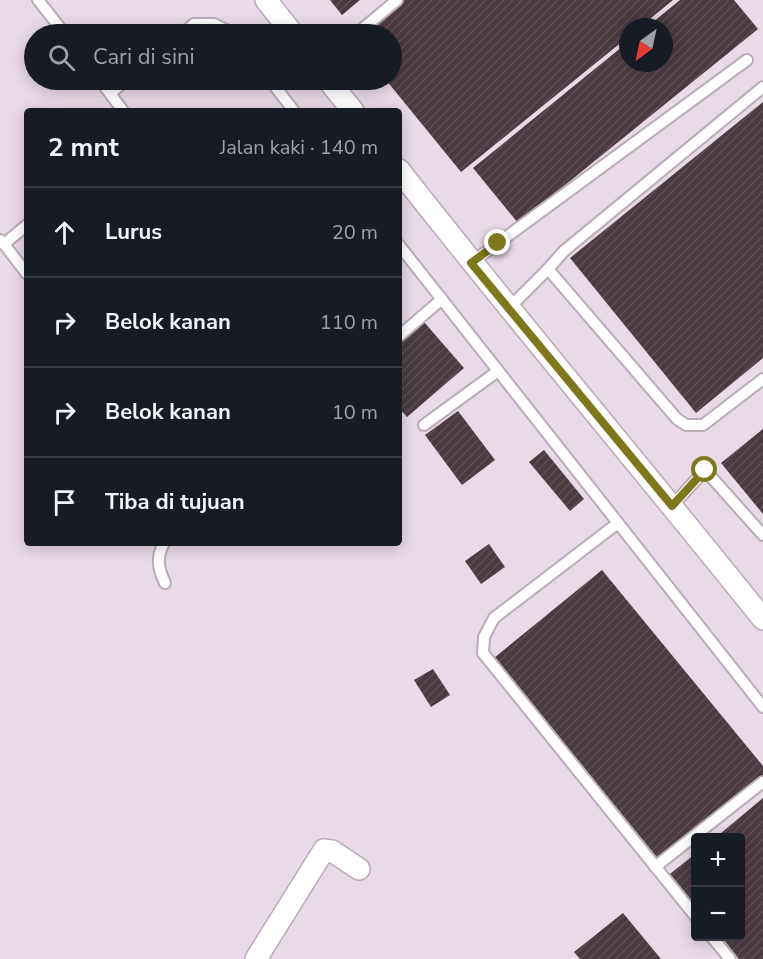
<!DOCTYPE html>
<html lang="id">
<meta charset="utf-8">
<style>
:root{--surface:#171b24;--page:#20242c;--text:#f1f3f6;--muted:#9ea1a6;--line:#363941}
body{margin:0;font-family:"Nunito Sans",sans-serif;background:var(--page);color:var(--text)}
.controls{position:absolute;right:18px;bottom:18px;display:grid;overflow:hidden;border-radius:6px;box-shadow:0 3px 15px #0003}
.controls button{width:54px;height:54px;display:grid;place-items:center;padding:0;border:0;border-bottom:2px solid var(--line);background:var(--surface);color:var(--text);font:30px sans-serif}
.compass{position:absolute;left:619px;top:18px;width:54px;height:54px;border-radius:50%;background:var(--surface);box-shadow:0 3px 15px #0003;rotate:213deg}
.stop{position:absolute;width:18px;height:18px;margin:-14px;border:4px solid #7e771c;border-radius:50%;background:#fff}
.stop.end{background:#7e771c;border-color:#fff;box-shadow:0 2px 6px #0008}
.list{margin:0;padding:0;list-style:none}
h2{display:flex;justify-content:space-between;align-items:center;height:78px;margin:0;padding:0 24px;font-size:26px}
h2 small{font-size:20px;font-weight:400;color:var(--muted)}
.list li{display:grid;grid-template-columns:39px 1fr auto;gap:18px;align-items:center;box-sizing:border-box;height:90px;padding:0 24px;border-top:2px solid var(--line)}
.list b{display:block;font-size:22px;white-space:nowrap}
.list em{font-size:20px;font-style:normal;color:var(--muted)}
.icon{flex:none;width:33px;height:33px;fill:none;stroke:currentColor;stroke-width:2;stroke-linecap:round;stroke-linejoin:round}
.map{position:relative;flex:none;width:763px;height:959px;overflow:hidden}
.search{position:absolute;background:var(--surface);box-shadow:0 3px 15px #0003;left:24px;top:24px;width:378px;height:66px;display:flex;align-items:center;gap:15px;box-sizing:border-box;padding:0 21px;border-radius:33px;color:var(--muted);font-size:22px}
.panel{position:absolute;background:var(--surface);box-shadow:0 3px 15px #0003;left:24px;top:108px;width:378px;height:438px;border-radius:6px}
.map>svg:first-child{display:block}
.building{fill:url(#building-hatch)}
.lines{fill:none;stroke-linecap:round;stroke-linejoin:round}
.service-casing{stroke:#baacb7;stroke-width:14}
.minor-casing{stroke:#baacb7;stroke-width:24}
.service{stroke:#fff;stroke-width:10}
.minor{stroke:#fff;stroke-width:21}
.route{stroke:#7e771c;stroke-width:8}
</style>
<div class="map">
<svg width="763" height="959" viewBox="0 0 763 959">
<defs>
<pattern id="building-hatch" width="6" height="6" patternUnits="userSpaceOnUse" patternTransform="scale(1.5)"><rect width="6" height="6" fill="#4a3b40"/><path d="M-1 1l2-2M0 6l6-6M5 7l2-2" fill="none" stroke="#5c4f53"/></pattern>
</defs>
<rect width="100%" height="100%" fill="#e8dae6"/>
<g class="building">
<path d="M330,0H360L342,15Z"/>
<path d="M400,0H673L640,27H628V37L461,172L386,80H392V34H357Z"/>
<path d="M680,0H734L758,29L518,223L473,168L628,42V63H664V27H647Z"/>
<path d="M763,102V358L696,413L570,258Z"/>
<path d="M424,322L464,368L407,417L399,408V344Z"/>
<path d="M458,411L495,460L462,485L425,435Z"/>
<path d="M763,429V514L721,463Z"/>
<path d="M544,450L584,499L570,511L529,462Z"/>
<path d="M489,544L505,567L481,584L465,561Z"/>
<path d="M602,570L763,766V778L660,861L494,658Z"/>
<path d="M433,669L450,695L431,707L414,680Z"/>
<path d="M763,798V959H739L721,936H740V838H715Z"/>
<path d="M696,853V906L670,874Z"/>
<path d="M623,913L661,959H580L574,952Z"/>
</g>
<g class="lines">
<defs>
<g id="service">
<path d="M38,0L65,34"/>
<path d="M361,30L397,0"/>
<path d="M182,34L194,24H214L234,34"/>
<path d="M100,80L123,111"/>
<path d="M270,80L294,111"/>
<path d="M110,93L127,80"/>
<path d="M0,240L4,244L27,225"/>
<path d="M4,244L27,274"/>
<path d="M399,245L763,707"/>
<path d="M471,263L747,60"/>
<path d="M548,269L564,251L763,87"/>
<path d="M510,307L548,269L677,419L686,425H703L763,379"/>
<path d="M399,336L442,299"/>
<path d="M424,425L498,371"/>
<path d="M672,506L705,470L763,535"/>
<path d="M618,523L494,618L484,637L483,653L696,917"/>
<path d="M164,543C156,557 158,569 165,583"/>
<path d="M655,867L763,782"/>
<path d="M711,936L730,959"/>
</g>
<g id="minor">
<path d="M266,0L293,34"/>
<path d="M328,80L353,111"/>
<path d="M399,170C518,322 643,469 763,619"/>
<path d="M256,959L324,850L332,851L359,869"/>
</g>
</defs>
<use href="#service" class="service-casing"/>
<use href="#minor" class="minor-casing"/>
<use href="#service" class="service"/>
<use href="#minor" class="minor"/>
</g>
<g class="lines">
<path class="route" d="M498,243L471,263L672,506L705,470"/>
</g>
</svg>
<div class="controls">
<button>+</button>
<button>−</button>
</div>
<svg class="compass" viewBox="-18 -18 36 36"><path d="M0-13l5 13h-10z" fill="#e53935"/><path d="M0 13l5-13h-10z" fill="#9ea1a6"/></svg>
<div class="stop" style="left:705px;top:470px"></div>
<div class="stop end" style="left:498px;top:243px"></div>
<div class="search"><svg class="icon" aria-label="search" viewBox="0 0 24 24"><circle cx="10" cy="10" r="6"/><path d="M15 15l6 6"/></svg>Cari di sini</div>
<section class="panel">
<h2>2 mnt<small>Jalan kaki · 140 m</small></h2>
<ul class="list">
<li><svg class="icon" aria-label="ahead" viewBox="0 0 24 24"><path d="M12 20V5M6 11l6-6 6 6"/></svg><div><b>Lurus</b></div><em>20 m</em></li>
<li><svg class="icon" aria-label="right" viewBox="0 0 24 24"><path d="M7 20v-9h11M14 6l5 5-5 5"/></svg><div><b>Belok kanan</b></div><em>110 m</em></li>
<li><svg class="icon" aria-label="right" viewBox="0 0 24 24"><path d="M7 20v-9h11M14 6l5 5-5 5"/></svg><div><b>Belok kanan</b></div><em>10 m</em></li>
<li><svg class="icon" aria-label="arrive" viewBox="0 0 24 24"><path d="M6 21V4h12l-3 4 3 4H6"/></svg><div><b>Tiba di tujuan</b></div></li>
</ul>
</section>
</div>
